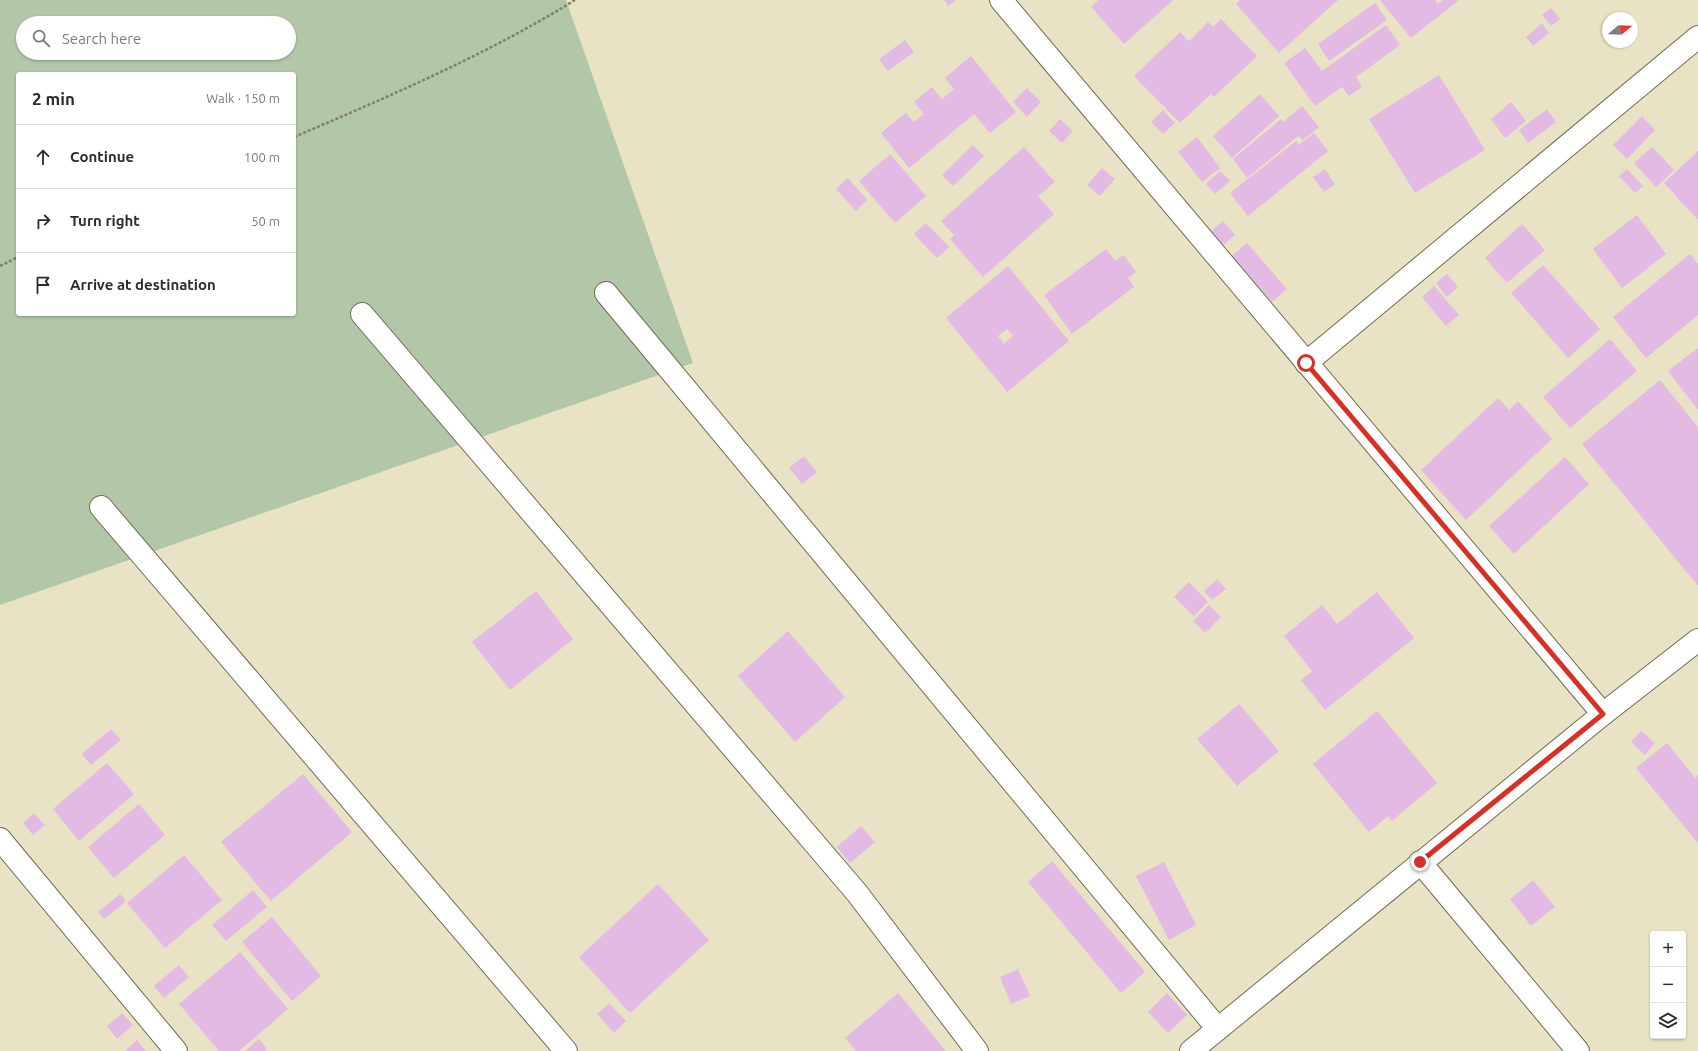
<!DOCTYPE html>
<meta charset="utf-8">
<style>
:root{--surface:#fff;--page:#f2f2f3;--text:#2b2b33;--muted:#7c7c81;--line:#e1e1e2}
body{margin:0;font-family:Ubuntu,sans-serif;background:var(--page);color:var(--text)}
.controls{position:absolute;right:12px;bottom:12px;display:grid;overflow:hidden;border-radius:4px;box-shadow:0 1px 3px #0004}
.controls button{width:36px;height:36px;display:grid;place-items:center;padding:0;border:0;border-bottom:1px solid var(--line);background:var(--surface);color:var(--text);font:20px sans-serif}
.compass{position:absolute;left:1602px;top:12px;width:36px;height:36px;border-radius:50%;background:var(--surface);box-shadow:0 1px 3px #0004;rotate:71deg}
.stop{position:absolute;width:12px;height:12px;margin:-9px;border:3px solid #d93025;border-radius:50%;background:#fff}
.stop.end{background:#d93025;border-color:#fff;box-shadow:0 1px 4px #0008}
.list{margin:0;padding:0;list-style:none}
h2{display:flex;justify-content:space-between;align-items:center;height:52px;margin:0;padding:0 16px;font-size:17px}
h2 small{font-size:13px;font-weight:400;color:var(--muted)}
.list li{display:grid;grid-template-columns:26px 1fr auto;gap:12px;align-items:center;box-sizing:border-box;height:64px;padding:0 16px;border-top:1px solid var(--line)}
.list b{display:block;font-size:15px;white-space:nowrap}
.list em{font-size:13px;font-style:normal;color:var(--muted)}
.icon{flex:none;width:22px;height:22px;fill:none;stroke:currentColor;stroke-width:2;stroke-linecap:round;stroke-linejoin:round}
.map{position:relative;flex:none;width:1698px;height:1051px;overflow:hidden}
.search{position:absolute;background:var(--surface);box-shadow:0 1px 3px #0004;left:16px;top:16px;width:280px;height:44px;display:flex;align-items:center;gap:10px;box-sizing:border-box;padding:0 14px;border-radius:22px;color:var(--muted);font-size:15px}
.panel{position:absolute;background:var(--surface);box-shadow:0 1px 3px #0004;left:16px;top:72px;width:280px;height:244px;border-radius:4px}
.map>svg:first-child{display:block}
.green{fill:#b2c6a8;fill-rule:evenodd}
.building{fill:#e2bae4;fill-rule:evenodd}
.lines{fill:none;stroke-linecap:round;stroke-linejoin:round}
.street-casing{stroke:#716c51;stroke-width:24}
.path{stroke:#837f6b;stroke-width:2.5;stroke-dasharray:3 2;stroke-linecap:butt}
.street{stroke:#fff;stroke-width:22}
.route{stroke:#d93025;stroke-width:5}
</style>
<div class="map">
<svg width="1698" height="1051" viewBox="0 0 1698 1051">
<rect width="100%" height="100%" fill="#e9e3c5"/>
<path class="green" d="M0,0H566L693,363L0,605ZM23,23H289V53H23ZM18,74H294V314H18Z"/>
<g class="building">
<path d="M944,0H956L948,6Z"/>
<path d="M1098,0H1173L1124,44L1091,7Z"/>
<path d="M1240,0H1338L1279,53L1236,4Z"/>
<path d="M1380,0H1435L1438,4L1443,0H1459L1411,38Z"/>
<path d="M1375,3L1387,20L1329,61L1318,44Z"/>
<path d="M1551,8L1560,19L1551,26L1542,15Z"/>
<path d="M1221,19L1257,56L1214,97L1211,94L1180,123L1134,76L1180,32L1189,41L1208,22L1213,27Z"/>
<path d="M1542,23L1549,33L1533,46L1526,37Z"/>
<path d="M1386,25L1400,45L1356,77L1362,87L1349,96L1342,87L1315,106L1284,63L1305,48L1322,71Z"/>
<path d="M905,40L914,52L888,71L879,59Z"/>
<path d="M971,56L1016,112L990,133L974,114L909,168L881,133L906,113L914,122L924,114L914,102L932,87L942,99L954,89L945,78Z"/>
<path d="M1439,75L1485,150L1415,193L1369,119Z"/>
<path d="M1027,88L1041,102L1027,117L1013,102Z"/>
<path d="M1260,94L1279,116L1232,158L1213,136Z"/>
<path d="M1511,102L1526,121L1505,138L1491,119Z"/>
<path d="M1302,106L1319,127L1303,140L1298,136L1247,178L1233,159L1281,119L1283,122Z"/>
<path d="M1547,109L1556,122L1528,143L1519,130Z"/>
<path d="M1163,110L1175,123L1163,134L1151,122Z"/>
<path d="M1642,116L1655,130L1627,159L1613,145Z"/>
<path d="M1060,119L1073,131L1062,143L1049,131Z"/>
<path d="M1314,133L1328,151L1248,216L1230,193L1296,141L1299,145Z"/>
<path d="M1197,137L1220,168L1202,182L1178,152Z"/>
<path d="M973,145L984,156L953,186L942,175Z"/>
<path d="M1024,147L1055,182L1038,196L1054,214L983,277L950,239L954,235L941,221Z"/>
<path d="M1652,147L1674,170L1656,187L1634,163Z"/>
<path d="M1698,151V220L1664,183Z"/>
<path d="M890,154L926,196L895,223L859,181Z"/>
<path d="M1102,168L1115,179L1100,196L1087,185Z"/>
<path d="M1325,169L1335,184L1324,192L1313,177Z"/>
<path d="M1627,169L1643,186L1635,193L1619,176Z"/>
<path d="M1220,171L1230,181L1215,194L1206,184Z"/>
<path d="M848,178L867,200L856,211L836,189Z"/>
<path d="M1637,215L1666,254L1622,288L1593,249Z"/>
<path d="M1223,221L1235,235L1222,246L1210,232Z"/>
<path d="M926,223L949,247L937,258L914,234Z"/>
<path d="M1522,224L1545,250L1507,283L1485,258Z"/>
<path d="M1247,243L1287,289L1272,302L1232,256Z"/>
<path d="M1106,249L1115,261L1124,255L1136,272L1128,278L1134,287L1072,334L1044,295Z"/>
<path d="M1690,254L1698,264V315L1646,358L1613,317Z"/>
<path d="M1543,265L1600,329L1568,358L1511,293Z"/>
<path d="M1008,266L1069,341L1007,392L946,318ZM1007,329L1013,336L1004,344L998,336Z"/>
<path d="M1447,274L1458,287L1447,297L1436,283Z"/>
<path d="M1434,286L1459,315L1446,326L1422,297Z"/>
<path d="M1610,339L1637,371L1570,428L1543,397Z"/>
<path d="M1698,348V410L1668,371Z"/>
<path d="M1660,380L1698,427V586L1582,444Z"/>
<path d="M1498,398L1509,410L1518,401L1552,439L1466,520L1421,470Z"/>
<path d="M804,456L817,472L802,484L789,468Z"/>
<path d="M1565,457L1589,484L1514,554L1489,526Z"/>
<path d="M1217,579L1226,589L1212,600L1204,591Z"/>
<path d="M1189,582L1208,602L1194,616L1174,597Z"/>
<path d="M536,591L573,639L510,690L472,642Z"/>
<path d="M1377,592L1414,638L1325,710L1301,680L1312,671L1284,636L1322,605L1337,624Z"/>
<path d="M1209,605L1221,617L1205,633L1193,621Z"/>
<path d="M788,631L845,697L795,742L738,676Z"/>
<path d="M1239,704L1279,751L1237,786L1197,739Z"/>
<path d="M1377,711L1437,783L1392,821L1388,816L1369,832L1313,764Z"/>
<path d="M111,729L121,740L91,765L82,754Z"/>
<path d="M1641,731L1655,743L1645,755L1631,742Z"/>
<path d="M1667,743L1695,778L1698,775V843L1636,768Z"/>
<path d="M107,763L134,794L79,841L53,809Z"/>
<path d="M303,774L352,832L271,901L221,842Z"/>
<path d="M139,804L165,835L114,878L88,847Z"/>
<path d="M34,813L45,825L33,835L23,823Z"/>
<path d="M861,826L875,842L850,863L837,847Z"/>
<path d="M184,855L222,900L165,948L127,903Z"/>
<path d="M1052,861L1145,972L1121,993L1028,882Z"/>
<path d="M1164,862L1196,925L1169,940L1136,876Z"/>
<path d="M1533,880L1555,907L1531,926L1510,899Z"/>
<path d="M658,884L709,940L630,1013L579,957Z"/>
<path d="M253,890L267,907L226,941L212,925Z"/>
<path d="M120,894L126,901L105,919L98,912Z"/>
<path d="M272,917L321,976L292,1001L242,942Z"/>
<path d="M240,952L288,1009L239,1051H219L179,1004Z"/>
<path d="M179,965L189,977L164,998L154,986Z"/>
<path d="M1018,969L1030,996L1011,1004L1000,977Z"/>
<path d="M898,993L946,1051H856L845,1038Z"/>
<path d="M1167,993L1187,1015L1168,1033L1148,1012Z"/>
<path d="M609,1003L626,1021L614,1033L597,1014Z"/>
<path d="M122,1013L133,1025L117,1039L107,1026Z"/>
<path d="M259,1039L267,1049L265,1051H245Z"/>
<path d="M137,1040L146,1051H125Z"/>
</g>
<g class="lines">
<defs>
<g id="street">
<path d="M1001,0L1603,714"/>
<path d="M606,293L1218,1029"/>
<path d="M362,314L857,893L977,1051"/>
<path d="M1306,363L1698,37"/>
<path d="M101,507L566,1051"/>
<path d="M0,839L176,1051"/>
<path d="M1420,862L1578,1051"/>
<path d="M1191,1051L1603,714L1698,640"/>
</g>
</defs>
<use href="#street" class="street-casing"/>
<g class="path">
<path d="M294,137C390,96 486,55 575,0"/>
<path d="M0,266L18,257"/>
</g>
<use href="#street" class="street"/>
</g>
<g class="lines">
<path class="route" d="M1306,363L1603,714L1420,862"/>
</g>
</svg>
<div class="controls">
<button>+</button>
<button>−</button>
<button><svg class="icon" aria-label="layers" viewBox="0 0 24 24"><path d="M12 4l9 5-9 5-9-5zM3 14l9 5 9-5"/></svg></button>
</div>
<svg class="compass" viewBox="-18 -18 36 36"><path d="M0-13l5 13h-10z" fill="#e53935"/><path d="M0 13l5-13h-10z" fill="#7c7c81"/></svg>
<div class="stop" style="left:1306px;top:363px"></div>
<div class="stop end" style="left:1420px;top:862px"></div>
<div class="search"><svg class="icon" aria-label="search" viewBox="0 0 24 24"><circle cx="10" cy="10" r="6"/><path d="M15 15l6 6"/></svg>Search here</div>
<section class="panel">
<h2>2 min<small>Walk · 150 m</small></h2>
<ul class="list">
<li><svg class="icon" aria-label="ahead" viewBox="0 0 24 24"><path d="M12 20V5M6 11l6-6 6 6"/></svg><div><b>Continue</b></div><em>100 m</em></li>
<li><svg class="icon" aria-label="right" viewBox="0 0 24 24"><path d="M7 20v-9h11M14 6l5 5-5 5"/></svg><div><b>Turn right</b></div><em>50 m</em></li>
<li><svg class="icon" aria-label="arrive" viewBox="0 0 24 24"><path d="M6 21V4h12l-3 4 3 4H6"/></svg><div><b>Arrive at destination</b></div></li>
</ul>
</section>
</div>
